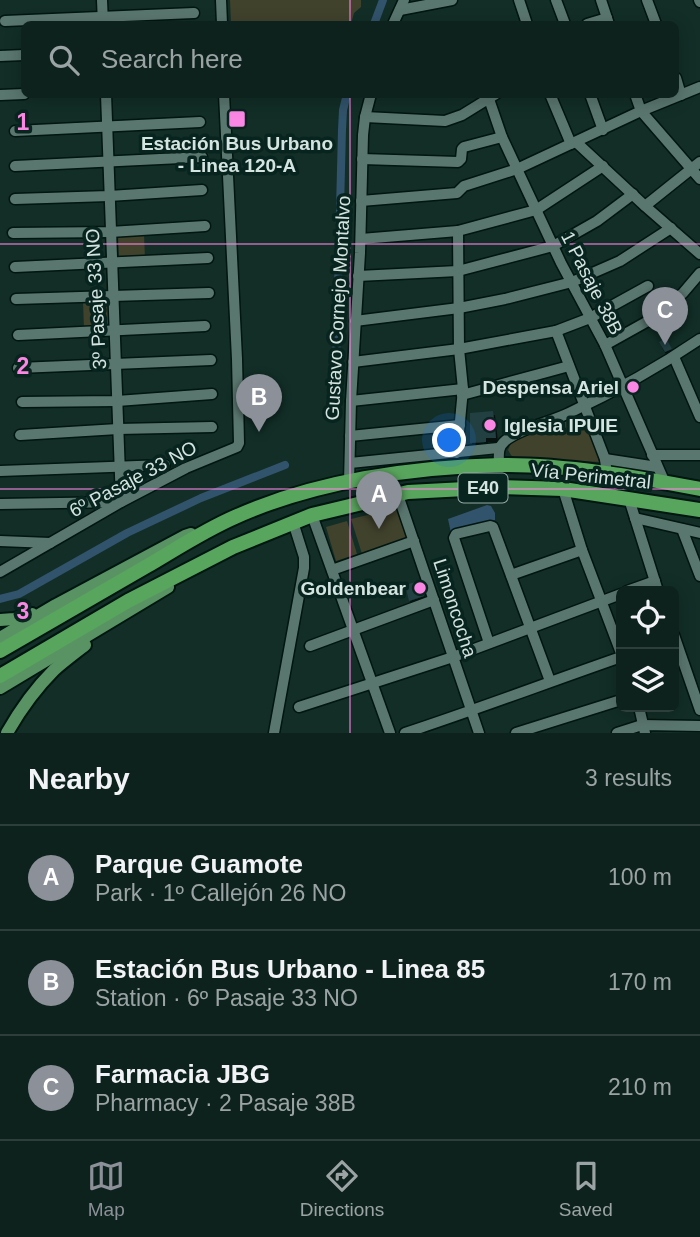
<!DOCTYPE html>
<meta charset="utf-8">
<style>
:root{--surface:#0e221d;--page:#172a26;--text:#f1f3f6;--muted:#9ba4a4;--line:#2e3f3b;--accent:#8c9099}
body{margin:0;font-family:Helvetica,sans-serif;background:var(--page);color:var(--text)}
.controls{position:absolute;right:21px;bottom:21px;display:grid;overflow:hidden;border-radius:10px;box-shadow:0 4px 18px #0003}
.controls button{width:63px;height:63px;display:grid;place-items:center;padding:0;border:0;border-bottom:2px solid var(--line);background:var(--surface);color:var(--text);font:35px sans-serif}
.you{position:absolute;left:450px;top:441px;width:24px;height:24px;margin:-18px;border:5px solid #fff;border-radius:50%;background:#1a73e8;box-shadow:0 0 0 10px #1a73e833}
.badge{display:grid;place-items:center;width:46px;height:46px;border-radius:50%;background:var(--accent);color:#fff;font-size:23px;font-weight:700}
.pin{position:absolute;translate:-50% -58px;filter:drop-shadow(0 2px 4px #0008)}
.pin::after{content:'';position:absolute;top:37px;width:24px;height:21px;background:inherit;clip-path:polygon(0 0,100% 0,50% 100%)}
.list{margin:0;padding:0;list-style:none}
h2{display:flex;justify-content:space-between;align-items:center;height:91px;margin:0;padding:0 28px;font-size:30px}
h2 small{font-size:23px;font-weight:400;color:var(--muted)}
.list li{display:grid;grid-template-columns:46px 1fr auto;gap:21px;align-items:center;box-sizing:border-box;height:105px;padding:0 28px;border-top:2px solid var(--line)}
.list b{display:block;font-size:26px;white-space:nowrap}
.list p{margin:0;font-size:23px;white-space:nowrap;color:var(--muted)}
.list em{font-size:23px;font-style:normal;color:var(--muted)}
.icon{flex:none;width:38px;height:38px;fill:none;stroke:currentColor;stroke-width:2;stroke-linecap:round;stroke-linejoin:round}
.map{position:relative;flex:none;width:700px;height:733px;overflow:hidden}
.search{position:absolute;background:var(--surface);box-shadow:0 4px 18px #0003;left:21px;right:21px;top:21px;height:77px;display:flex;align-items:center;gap:18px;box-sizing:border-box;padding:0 24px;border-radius:10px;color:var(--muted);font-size:26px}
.sheet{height:406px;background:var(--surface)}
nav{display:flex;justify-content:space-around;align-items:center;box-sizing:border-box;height:98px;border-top:2px solid var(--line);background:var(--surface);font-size:19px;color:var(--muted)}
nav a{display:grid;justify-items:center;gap:4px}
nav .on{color:var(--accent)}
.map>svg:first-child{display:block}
.green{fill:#40422c}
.water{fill:#31536b}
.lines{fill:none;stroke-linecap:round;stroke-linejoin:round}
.canal{stroke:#31536b;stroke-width:8}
.building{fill:#223f43;filter:url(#shadow)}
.minor-casing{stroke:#001610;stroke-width:13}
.major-casing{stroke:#001610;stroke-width:16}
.highway-casing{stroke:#001610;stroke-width:18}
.minor{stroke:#5a776f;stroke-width:10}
.major{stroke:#599364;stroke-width:12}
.highway{stroke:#58a55d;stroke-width:14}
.grid{fill:none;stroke:#fb87e5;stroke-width:2;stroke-opacity:0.55}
.poi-dot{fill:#fb87e5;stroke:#08241e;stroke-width:2.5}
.labels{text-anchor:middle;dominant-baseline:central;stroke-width:7;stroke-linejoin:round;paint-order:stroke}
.shield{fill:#08241e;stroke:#97aaa6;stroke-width:2}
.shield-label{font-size:18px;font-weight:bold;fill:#d4e4e0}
.poi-label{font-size:19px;font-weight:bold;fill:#d4e4e0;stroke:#08241e;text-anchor:end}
.street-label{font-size:19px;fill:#d4e4e0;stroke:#08241e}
.grid-label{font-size:23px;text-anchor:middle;font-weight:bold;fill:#fb87e5;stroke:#08241e;stroke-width:7;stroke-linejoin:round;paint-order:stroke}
</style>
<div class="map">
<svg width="700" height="733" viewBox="0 0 700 733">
<defs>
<filter id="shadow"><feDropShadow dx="2" dy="4" stdDeviation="0" flood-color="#0009"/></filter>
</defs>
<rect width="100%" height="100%" fill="#122e27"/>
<g class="green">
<path d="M230,0H361V7L354,13L351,24H231Z"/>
<path d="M144,233L145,260L119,261L118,234Z"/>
<path d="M111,300L112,328L84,329L83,302Z"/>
<path d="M585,415L601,462L514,458L511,455L508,450L512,441Z"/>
<path d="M396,508L407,539L362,554L351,519Z"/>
<path d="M347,521L357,554L336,561L326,527Z"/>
</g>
<path class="water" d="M487,505L491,506L495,513V520L451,533L448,519Z"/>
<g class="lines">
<g class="canal">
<path d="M374,24L383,0"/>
<path d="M331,394L336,366L342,130L343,110L347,94"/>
<path d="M0,599L19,594L127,533L201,498L285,465"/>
</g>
</g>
<g class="building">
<path d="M666,338L672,349L665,352L659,342Z"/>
<path d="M493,411L496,438H486V442L470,443V413Z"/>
<path d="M419,581L424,596L409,601L405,585Z"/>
</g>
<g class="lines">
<defs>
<g id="minor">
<path d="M102,0L103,24"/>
<path d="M221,0L222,24"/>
<path d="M519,0L527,24"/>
<path d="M556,0L565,24"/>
<path d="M601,0L609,24"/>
<path d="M647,0L656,24"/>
<path d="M699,0L700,2"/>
<path d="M400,10L452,0"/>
<path d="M5,21L194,13"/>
<path d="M393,24L404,0"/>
<path d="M587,24L607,18"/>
<path d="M0,56L24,55"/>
<path d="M676,78L681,95"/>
<path d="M550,94L571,144"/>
<path d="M590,94L603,130"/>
<path d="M635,94L641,111L700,179"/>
<path d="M0,95L24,94"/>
<path d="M489,99L502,137L561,263L605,345L665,483"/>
<path d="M365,117L445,121L462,115L496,94"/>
<path d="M15,131L200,122"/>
<path d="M576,142L645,206L700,254"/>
<path d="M362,159L458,162L461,159L462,149L464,147L502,137"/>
<path d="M15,166L202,157"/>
<path d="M15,199L109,196L202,190"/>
<path d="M361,201L457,193L464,186L517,169L641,111L700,87"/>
<path d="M645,206L700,162"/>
<path d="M13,233L110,232L205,226"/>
<path d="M361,239L458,231L536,210L603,166"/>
<path d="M15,267L208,258"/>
<path d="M358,276L458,271L553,246L597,221L633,194"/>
<path d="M16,299L209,293"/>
<path d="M355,321L459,308L505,299L572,282L620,261L671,228"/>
<path d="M556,331L605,459L607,474"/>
<path d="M18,335L205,326"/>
<path d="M605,345L657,316L683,293L700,273"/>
<path d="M674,357L700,417"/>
<path d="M353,362L459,349L556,331L590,318L648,286"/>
<path d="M18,368L211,360"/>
<path d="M462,395L569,366"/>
<path d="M351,401L463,389"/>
<path d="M22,402L117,401L212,394"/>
<path d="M20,435L118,429L212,427"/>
<path d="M350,436L460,425"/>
<path d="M457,453L463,389L459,349L458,231"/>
<path d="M652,455H700"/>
<path d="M605,459L657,467"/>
<path d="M350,463L498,448"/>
<path d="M499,465C499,455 497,448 505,441C518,429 551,422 569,413C614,392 659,367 700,339"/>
<path d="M0,471L165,465"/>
<path d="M349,482L351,401L360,253L363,135L365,117L371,94"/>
<path d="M563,489L582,550L621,653"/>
<path d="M398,495L479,733"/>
<path d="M629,499L658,591"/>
<path d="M0,504L121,502L106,94"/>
<path d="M312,515L390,733"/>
<path d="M635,518L700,533"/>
<path d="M682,529L700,576"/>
<path d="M0,541L50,543"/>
<path d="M332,570L414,541"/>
<path d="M0,572L121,502L186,468L237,447L239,443L237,359L224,94"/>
<path d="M511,575L582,550"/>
<path d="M627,591L655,581"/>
<path d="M674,635L700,710"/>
<path d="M489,643L454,538L456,534L490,526L493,527L550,681"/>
<path d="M310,646L434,600"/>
<path d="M299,707L453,657L621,594"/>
<path d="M639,707L645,733"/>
<path d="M274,733L304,568V557L293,522"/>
<path d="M405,733C478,709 549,682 621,657"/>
<path d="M516,733L621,700"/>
<path d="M617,733L642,725L700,726"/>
</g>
<g id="major">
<path d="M0,620L14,619L32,614"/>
<path d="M0,638L56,605L185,536L191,534"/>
<path d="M0,688L168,587"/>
<path d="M7,733C20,710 36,688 54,670C64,661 75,653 85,645"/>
</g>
<g id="highway">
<path d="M0,651C49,623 98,594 147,566C176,549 205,530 235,517C315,481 412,467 500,465C563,464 638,477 700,489"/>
<path d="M0,676L128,601L233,547L312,515L408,492L503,487L563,489L700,510"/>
</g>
</defs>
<use href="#minor" class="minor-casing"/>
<use href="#major" class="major-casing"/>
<use href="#highway" class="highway-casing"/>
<use href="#minor" class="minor"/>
<use href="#major" class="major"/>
<use href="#highway" class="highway"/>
</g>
<path class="grid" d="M350,0V24M350,94V733M0,244H700M0,489H700"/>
<g class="poi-dot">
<rect x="228" y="110" width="18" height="18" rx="3.5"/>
<circle cx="633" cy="387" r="7"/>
<circle cx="490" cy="425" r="7"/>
<circle cx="420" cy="588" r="7"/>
</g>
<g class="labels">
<rect class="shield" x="458.5" y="473.5" width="49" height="29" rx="5"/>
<g class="shield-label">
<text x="483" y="488">E40</text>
</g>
<g class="poi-label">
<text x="237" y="143" text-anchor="middle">Estación Bus Urbano<tspan x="237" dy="22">- Linea 120-A</tspan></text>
<text x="619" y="387">Despensa Ariel</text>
<text x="504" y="425" text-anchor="start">Iglesia IPUIE</text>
<text x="406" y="588">Goldenbear</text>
</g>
<g class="street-label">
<text transform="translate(592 283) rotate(63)">1 Pasaje 38B</text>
<text transform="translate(96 299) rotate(-93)">3º Pasaje 33 NO</text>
<text transform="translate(338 308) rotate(-87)">Gustavo Cornejo Montalvo</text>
<text transform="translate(591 476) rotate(6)">Vía Perimetral</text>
<text transform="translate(133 479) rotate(-28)">6º Pasaje 33 NO</text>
<text transform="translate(455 608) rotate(72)">Limoncocha</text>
</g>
</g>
<g class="grid-label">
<text x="23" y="130">1</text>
<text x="23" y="374">2</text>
<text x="23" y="619">3</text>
</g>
</svg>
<div class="controls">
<button><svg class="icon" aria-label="locate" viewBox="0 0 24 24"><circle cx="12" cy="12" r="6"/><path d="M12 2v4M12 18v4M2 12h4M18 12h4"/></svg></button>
<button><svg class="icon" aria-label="layers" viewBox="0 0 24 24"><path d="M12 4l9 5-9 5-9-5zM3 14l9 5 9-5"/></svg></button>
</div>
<div class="you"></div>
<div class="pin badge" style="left:379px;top:529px">A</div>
<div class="pin badge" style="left:259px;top:432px">B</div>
<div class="pin badge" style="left:665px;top:345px">C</div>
<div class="search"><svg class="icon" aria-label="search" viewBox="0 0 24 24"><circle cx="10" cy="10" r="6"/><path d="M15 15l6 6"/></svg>Search here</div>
</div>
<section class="sheet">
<h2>Nearby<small>3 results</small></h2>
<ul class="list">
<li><span class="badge">A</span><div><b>Parque Guamote</b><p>Park · 1º Callejón 26 NO</p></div><em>100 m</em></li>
<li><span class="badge">B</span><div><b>Estación Bus Urbano - Linea 85</b><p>Station · 6º Pasaje 33 NO</p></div><em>170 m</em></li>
<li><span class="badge">C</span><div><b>Farmacia JBG</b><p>Pharmacy · 2 Pasaje 38B</p></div><em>210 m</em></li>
</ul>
</section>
<nav>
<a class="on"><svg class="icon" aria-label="map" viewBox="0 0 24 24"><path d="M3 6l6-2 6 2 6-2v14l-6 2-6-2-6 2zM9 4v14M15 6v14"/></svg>Map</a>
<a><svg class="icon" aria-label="directions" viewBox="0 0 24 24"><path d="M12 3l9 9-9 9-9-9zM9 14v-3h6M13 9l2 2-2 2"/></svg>Directions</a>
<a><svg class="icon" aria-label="saved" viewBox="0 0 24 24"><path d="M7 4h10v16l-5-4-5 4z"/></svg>Saved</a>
</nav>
